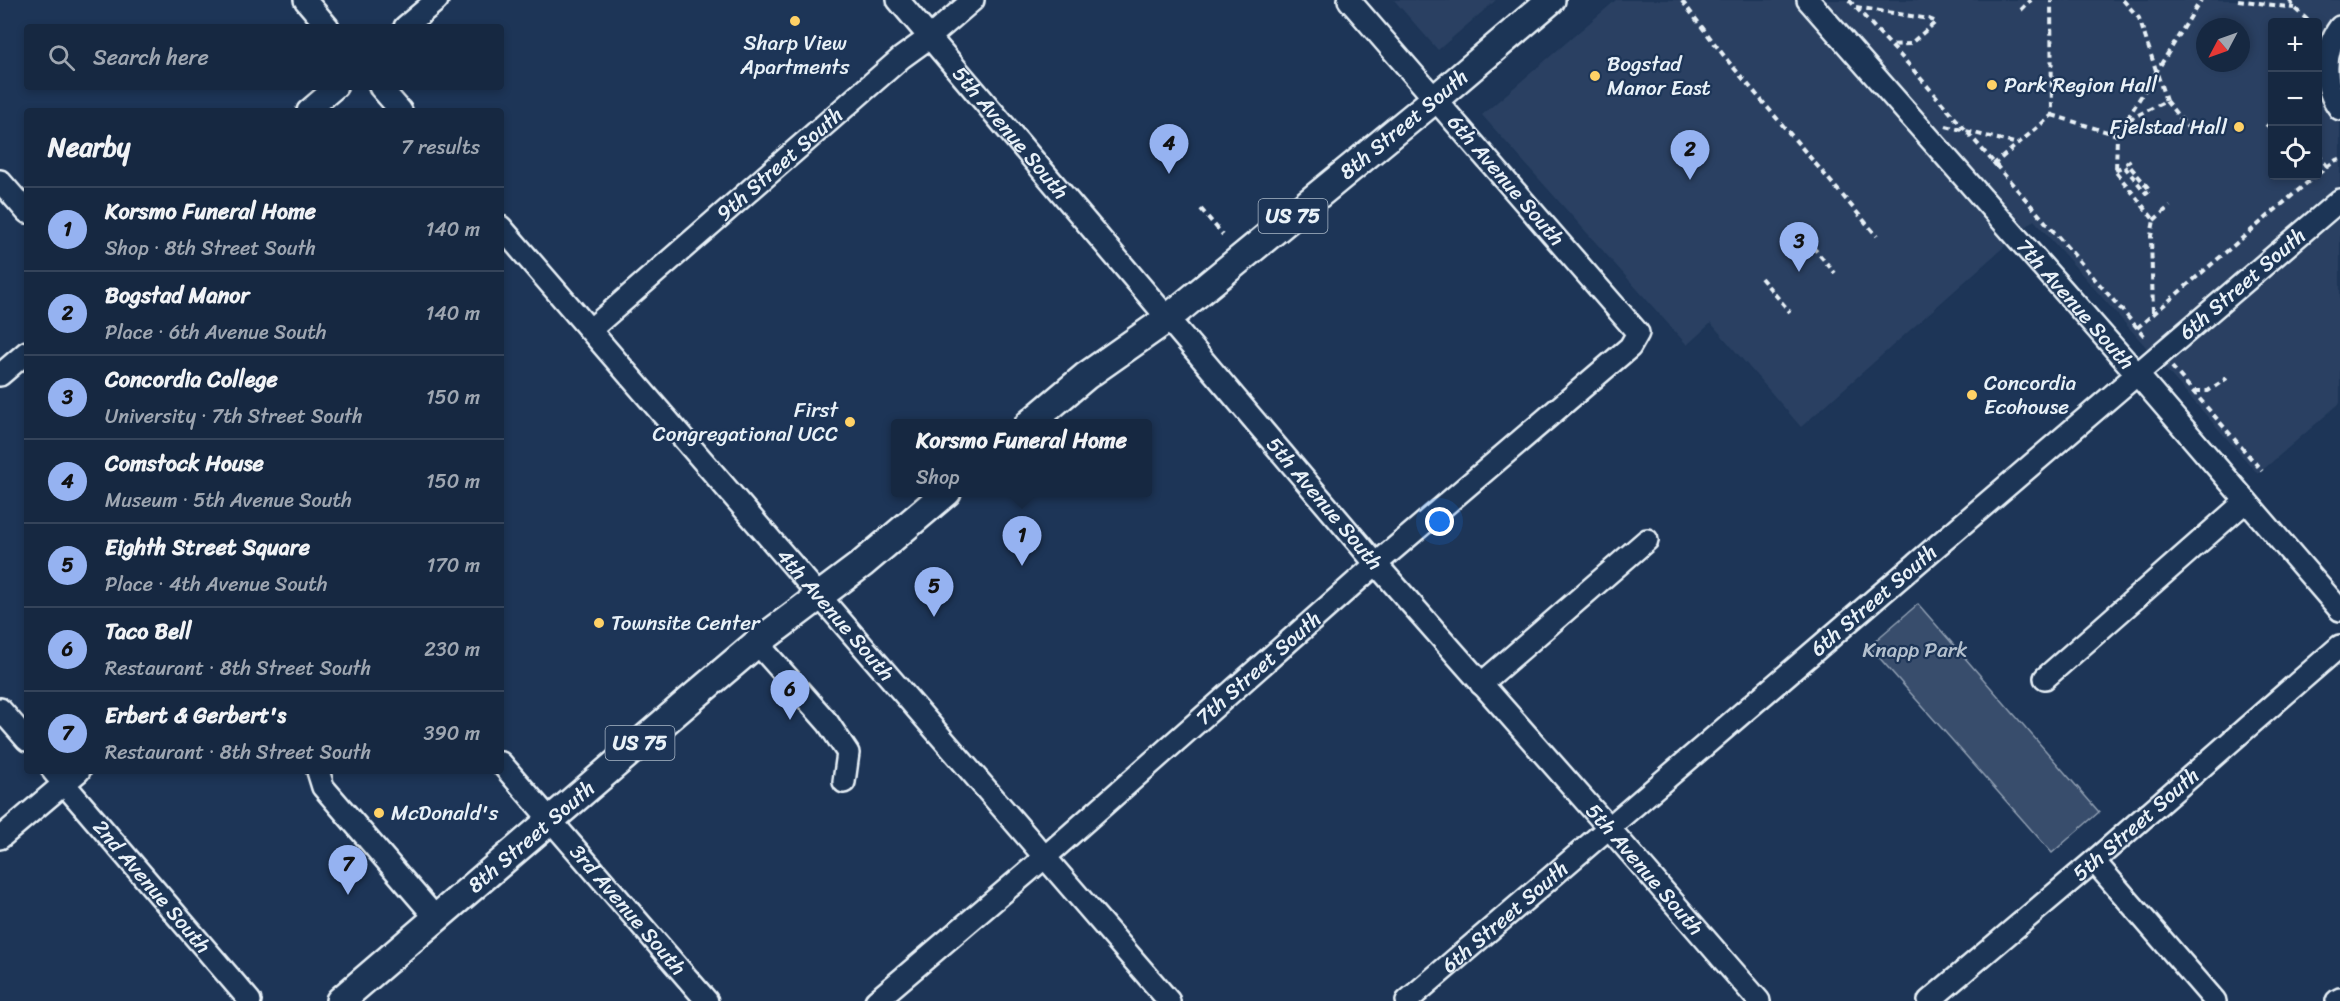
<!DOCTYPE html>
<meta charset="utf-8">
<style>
:root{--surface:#162841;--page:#1f3048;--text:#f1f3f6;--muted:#9ea6b1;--line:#35445a;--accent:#95b2f1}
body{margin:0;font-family:Sriracha,sans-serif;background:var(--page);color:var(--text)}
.controls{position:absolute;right:18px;top:18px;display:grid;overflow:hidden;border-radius:6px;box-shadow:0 3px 9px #0003}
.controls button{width:54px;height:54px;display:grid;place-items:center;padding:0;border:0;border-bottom:2px solid var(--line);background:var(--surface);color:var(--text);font:30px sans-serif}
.compass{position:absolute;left:2196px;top:18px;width:54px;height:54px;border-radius:50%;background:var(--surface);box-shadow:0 3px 9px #0003;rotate:229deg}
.you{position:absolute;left:1440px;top:522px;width:21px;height:21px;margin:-15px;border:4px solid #fff;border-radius:50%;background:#1a73e8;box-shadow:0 0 0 9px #1a73e833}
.badge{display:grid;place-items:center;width:39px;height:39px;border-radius:50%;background:var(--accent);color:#111;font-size:20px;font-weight:700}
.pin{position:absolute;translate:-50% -50px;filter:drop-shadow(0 2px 3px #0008)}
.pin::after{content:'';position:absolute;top:32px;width:21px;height:18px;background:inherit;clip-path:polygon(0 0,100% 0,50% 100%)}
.popup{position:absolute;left:891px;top:419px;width:261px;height:78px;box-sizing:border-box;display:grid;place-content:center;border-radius:6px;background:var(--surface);filter:drop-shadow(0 2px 4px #0005);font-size:20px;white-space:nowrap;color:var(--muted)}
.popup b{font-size:22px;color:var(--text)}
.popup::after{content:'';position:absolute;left:50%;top:100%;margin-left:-12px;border:12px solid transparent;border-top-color:var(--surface)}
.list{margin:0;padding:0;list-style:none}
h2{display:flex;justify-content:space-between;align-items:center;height:78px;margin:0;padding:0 24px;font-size:26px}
h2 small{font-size:20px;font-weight:400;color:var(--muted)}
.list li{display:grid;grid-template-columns:39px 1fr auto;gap:18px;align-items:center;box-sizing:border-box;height:84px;padding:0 24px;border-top:2px solid var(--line)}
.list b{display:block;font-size:22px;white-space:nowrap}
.list p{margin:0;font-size:20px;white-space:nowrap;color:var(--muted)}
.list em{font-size:20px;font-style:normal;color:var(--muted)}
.icon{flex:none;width:33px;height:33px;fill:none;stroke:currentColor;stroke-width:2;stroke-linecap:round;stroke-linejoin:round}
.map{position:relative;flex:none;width:2340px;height:1001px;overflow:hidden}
.search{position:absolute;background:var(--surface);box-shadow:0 3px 9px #0003;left:24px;top:24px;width:480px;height:66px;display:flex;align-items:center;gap:15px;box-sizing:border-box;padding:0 21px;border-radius:6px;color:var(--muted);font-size:22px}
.panel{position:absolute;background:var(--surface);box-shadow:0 3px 9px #0003;left:24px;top:108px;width:480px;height:666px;border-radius:6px}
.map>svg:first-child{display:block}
.built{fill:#2a4162;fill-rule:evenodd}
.green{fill:#374d6c;stroke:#909fb2;stroke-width:1.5}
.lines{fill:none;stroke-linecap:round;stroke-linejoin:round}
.minor-casing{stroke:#e8f1f8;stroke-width:26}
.major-casing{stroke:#e8f1f8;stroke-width:32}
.path{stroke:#e8f1f8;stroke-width:4;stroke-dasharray:6 4.5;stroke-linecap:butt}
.minor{stroke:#1d3557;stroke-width:21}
.major{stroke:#1d3557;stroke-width:27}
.poi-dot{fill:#ffd166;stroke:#1d3557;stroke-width:2}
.labels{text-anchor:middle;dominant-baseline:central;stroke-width:4.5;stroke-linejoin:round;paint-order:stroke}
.shield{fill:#1d3557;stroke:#abb9c8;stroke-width:1.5}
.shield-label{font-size:20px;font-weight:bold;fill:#e8f1f8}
.poi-label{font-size:21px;fill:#e8f1f8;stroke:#1d3557;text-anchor:start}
.street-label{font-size:21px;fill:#e8f1f8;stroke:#1d3557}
.park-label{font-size:21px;fill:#b3c0ce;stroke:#1d3557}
</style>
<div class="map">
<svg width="2340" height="1001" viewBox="0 0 2340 1001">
<rect width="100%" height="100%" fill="#1d3557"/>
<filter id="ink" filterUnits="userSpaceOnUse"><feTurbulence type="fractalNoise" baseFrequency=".0167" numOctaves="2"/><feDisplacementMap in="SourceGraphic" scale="12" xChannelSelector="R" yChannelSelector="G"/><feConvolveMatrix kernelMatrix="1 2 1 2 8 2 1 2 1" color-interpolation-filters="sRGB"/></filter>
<g filter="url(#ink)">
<g class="built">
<path d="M1394,0H1496L1438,50Z"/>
<path d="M1616,0H2340V403L2258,474L2034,220L1801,427L1711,323L1687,345L1482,115ZM2272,22H2318V176H2272ZM2205,27H2241V63H2205Z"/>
</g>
<path class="green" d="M1918,604L2099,812L2052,853L1869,646Z"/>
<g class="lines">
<defs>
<g id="minor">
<path d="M305,0L328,27"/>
<path id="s1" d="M898,0L1376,564L1609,828L1759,1001"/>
<path id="s2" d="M1808,0L2137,374L2340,610"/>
<path d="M405,27L437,0"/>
<path d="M2340,27C2323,50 2322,86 2340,109"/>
<path d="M380,87L401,111"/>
<path d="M308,111L336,87"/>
<path d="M0,181L27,212"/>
<path id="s3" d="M501,227L1169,1001"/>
<path id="s4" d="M590,330L901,58L930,37L973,0"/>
<path d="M0,375L27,352"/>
<path d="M757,643L828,723L848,753L844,782"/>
<path d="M2045,678L2246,501"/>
<path d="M1481,684L1647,540"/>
<path d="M0,709L27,740"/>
<path id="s5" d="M501,763L707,1001"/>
<path id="s6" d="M53,771L250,1001"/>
<path d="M318,771L323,787L436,918"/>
<path d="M0,838L79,771"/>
<path d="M2094,861L2215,1001"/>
<path id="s7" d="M876,1001L1045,857L1376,564L1630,347L1638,333L1349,0"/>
<path id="s8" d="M1407,1001L2340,200"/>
<path id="s9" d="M1929,1001L2094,861L2340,646"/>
<path d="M2337,1001L2340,999"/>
</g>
<g id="major">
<path id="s10" d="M1029,424L1086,376L1167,319L1435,99L1551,0"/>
<path id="s11" d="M340,1001L704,688L757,643L862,564L947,492"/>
</g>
</defs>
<use href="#minor" class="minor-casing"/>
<use href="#major" class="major-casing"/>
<g class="path">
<path d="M1849,0L1909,65L2147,339"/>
<path d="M2123,0L2139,18L2166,101L2126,121"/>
<path d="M2238,0L2294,8"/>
<path d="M2290,0L2294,8L2310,22"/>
<path d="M1682,1L1728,61L1877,236"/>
<path d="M1856,7L1929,19L1936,22L1910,44L1890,45"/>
<path d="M2021,10L2031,0"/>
<path d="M2166,101L2190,130"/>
<path d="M2052,115L2117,135"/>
<path d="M1946,126L2018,144"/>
<path d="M2266,127L2272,122"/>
<path d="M2318,154L2327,166"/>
<path d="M1993,165L2052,115L2051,0"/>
<path d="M2115,170L2124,166L2146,193L2150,190L2127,163L2131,160"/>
<path d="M2318,174L2336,160L2340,159"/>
<path d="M1201,209L1223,235"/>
<path d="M2154,220L2170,206"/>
<path d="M1806,239L1835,273"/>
<path d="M1761,278L1790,312"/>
<path d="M2153,312L2151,236L2154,220L2116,172L2117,135L2201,0"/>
<path d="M2137,328L2315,176"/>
<path d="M2172,367L2262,471"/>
<path d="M2195,391H2208L2227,378"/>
</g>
<use href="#minor" class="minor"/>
<use href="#major" class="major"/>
</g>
</g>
<g class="poi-dot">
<circle cx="795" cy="21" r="6"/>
<circle cx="1595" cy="76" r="6"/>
<circle cx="1992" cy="85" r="6"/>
<circle cx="2239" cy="127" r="6"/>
<circle cx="1972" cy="395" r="6"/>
<circle cx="850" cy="422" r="6"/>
<circle cx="599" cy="623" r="6"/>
<circle cx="379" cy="813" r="6"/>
</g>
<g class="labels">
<g class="shield">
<rect x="1258.5" y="199" width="69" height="34" rx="4.5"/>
<rect x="605.5" y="726" width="69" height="34" rx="4.5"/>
</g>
<g class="shield-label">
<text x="1293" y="216">US 75</text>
<text x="640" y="743">US 75</text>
</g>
<g class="poi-label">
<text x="795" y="43" text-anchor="middle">Sharp View<tspan x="795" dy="24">Apartments</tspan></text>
<text x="1607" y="64">Bogstad<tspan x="1607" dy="24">Manor East</tspan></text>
<text x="2004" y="85">Park Region Hall</text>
<text x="2227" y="127" text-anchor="end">Fjelstad Hall</text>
<text x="1984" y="383">Concordia<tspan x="1984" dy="24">Ecohouse</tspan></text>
<text x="838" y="410" text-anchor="end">First<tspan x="838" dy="24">Congregational UCC</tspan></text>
<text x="611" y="623">Townsite Center</text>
<text x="391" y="813">McDonald's</text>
</g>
<g class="street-label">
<text stroke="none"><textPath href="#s10" startOffset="480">8th Street South</textPath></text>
<text stroke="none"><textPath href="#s1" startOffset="174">5th Avenue South</textPath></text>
<text stroke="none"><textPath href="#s4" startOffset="252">9th Street South</textPath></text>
<text transform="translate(1506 180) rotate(49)">6th Avenue South</text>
<text stroke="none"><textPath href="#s8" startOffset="1101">6th Street South</textPath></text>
<text stroke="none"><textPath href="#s2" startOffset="405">7th Avenue South</textPath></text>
<text stroke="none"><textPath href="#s1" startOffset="660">5th Avenue South</textPath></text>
<text stroke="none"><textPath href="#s8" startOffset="615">6th Street South</textPath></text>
<text stroke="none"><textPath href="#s3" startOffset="512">4th Avenue South</textPath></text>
<text stroke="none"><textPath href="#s7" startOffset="507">7th Street South</textPath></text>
<text stroke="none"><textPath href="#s9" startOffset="272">5th Street South</textPath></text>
<text stroke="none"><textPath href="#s11" startOffset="252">8th Street South</textPath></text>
<text stroke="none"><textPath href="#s1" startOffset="1146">5th Avenue South</textPath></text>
<text stroke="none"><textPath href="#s6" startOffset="152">2nd Avenue South</textPath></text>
<text stroke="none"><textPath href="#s5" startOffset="194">3rd Avenue South</textPath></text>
<text stroke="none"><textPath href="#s8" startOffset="129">6th Street South</textPath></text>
</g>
<g class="park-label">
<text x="1915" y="650">Knapp Park</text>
</g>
</g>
</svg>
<div class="controls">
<button>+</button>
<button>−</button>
<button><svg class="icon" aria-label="locate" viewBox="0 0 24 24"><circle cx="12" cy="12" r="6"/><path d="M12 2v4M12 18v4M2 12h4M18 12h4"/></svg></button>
</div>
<svg class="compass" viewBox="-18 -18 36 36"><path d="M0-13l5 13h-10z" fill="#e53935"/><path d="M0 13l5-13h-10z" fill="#9ea6b1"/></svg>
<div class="you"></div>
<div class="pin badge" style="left:1022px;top:566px">1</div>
<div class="popup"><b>Korsmo Funeral Home</b>Shop</div>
<div class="pin badge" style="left:1690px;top:180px">2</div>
<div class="pin badge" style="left:1799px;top:272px">3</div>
<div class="pin badge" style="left:1169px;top:174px">4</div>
<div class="pin badge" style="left:934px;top:617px">5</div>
<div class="pin badge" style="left:790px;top:720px">6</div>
<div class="pin badge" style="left:348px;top:895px">7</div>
<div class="search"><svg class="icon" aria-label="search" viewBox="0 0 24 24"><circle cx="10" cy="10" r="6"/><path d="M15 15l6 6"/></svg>Search here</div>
<section class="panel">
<h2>Nearby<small>7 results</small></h2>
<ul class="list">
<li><span class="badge">1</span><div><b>Korsmo Funeral Home</b><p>Shop · 8th Street South</p></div><em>140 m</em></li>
<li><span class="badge">2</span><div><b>Bogstad Manor</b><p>Place · 6th Avenue South</p></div><em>140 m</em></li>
<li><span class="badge">3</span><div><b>Concordia College</b><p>University · 7th Street South</p></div><em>150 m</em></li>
<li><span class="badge">4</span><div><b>Comstock House</b><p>Museum · 5th Avenue South</p></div><em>150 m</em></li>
<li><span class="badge">5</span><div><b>Eighth Street Square</b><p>Place · 4th Avenue South</p></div><em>170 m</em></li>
<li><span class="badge">6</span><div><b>Taco Bell</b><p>Restaurant · 8th Street South</p></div><em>230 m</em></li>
<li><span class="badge">7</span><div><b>Erbert &amp; Gerbert's</b><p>Restaurant · 8th Street South</p></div><em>390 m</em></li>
</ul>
</section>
</div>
